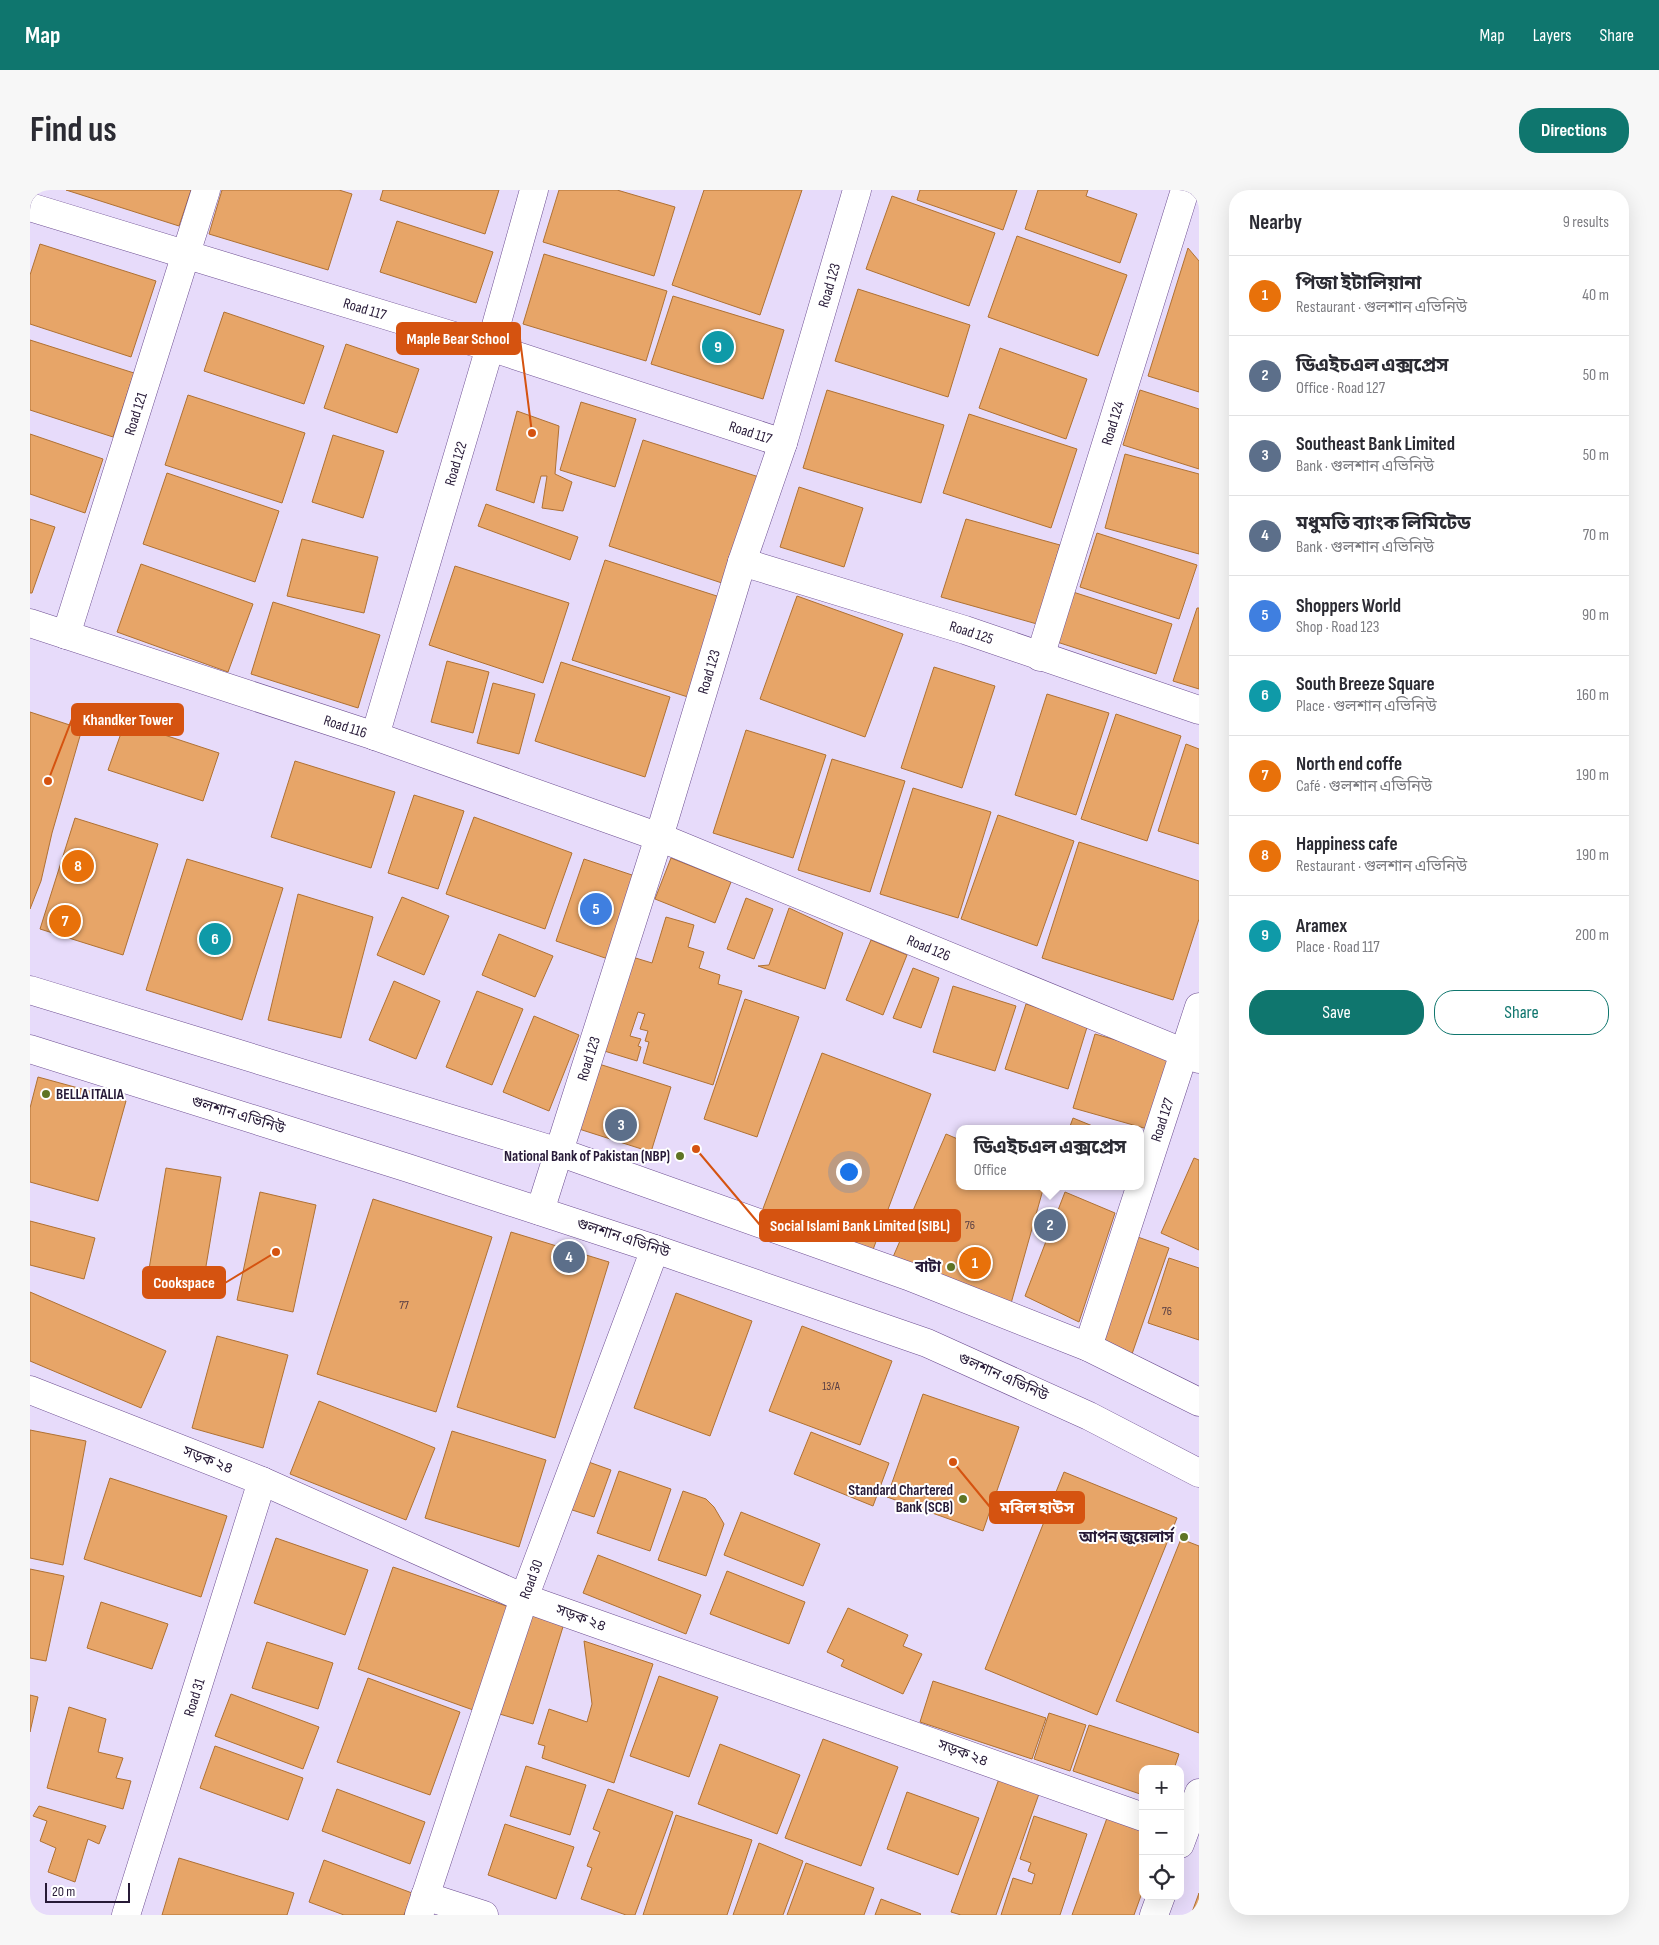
<!DOCTYPE html>
<meta charset="utf-8">
<style>
:root{--surface:#fff;--page:#f7f7f7;--text:#2b2b33;--muted:#7c7c81;--line:#e1e1e2;--accent:#0f766e}
body{margin:0;font-family:"Sofia Sans Condensed","Noto Sans Bengali",sans-serif;background:var(--page);color:var(--text)}
.controls{position:absolute;right:15px;bottom:15px;display:grid;overflow:hidden;border-radius:10px;box-shadow:0 5px 20px #0002}
.controls button{width:45px;height:45px;display:grid;place-items:center;padding:0;border:0;border-bottom:1px solid var(--line);background:var(--surface);color:var(--text);font:25px sans-serif}
.scale{position:absolute;left:15px;bottom:12px;width:85px;box-sizing:border-box;padding-left:5px;border:2px solid #271a37;border-top:0;font-size:14px;line-height:18px;white-space:nowrap;color:#271a37;-webkit-text-stroke:4px #fff;paint-order:stroke}
.you{position:absolute;left:818px;top:981px;width:18px;height:18px;margin:-12px;border:4px solid #fff;border-radius:50%;background:#1a73e8;box-shadow:0 0 0 8px #1a73e833}
.badge{display:grid;place-items:center;width:32px;height:32px;border-radius:50%;background:var(--accent);color:#fff;font-size:16px;font-weight:700}
.pin{position:absolute;translate:-50% -50%;border:2px solid #fff;box-shadow:0 1px 5px #0006}
.popup{position:absolute;left:926px;top:935px;width:188px;height:65px;box-sizing:border-box;display:grid;place-content:center;border-radius:10px;background:var(--surface);filter:drop-shadow(0 1px 4px #0005);font-size:16px;white-space:nowrap;color:var(--muted)}
.popup b{font-size:19px;color:var(--text)}
.popup::after{content:'';position:absolute;left:50%;top:100%;margin-left:-10px;border:10px solid transparent;border-top-color:var(--surface)}
.list{margin:0;padding:0;list-style:none}
h2{display:flex;justify-content:space-between;align-items:center;height:65px;margin:0;padding:0 20px;font-size:21px}
h2 small{font-size:16px;font-weight:400;color:var(--muted)}
.list li{display:grid;grid-template-columns:32px 1fr auto;gap:15px;align-items:center;box-sizing:border-box;height:80px;padding:0 20px;border-top:1px solid var(--line)}
.list b{display:block;font-size:19px;white-space:nowrap}
.list p{margin:0;font-size:16px;white-space:nowrap;color:var(--muted)}
.list em{font-size:16px;font-style:normal;color:var(--muted)}
.actions{display:flex;gap:10px;padding:15px 20px}
.actions a{flex:1;padding:11px 0;border:1px solid var(--accent);border-radius:20px;text-align:center;font-size:18px;color:var(--accent)}
.actions .main{background:var(--accent);color:#fff}
.icon{flex:none;width:28px;height:28px;fill:none;stroke:currentColor;stroke-width:2;stroke-linecap:round;stroke-linejoin:round}
.map{position:relative;flex:none;width:1169px;height:1725px;overflow:hidden;border-radius:20px}
header{display:flex;align-items:center;gap:30px;box-sizing:border-box;height:70px;padding:0 25px;background:var(--accent);color:#fff}
header strong{font-size:24px}
nav{display:flex;gap:28px;margin-inline-start:auto;font-size:18px}
.intro{display:flex;align-items:center;justify-content:space-between;box-sizing:border-box;height:120px;padding:0 30px}
h1{margin:0;font-size:35px}
.button{padding:12px 22px;border-radius:20px;background:var(--accent);color:#fff;font-size:18px;font-weight:700}
main{display:flex;gap:30px;padding:0 30px}
aside{flex:1;background:var(--surface);border-radius:20px;box-shadow:0 5px 20px #0002}
.map>svg:first-child{display:block}
.building{fill:#e7a568;stroke:#af7133}
.lines{fill:none;stroke-linecap:round;stroke-linejoin:round}
.street-casing{stroke:#6c4d91;stroke-width:29}
.secondary-casing{stroke:#6c4d91;stroke-width:29}
.street{stroke:#fff;stroke-width:28}
.secondary{stroke:#fff;stroke-width:28}
.poi-dot{fill:#5f7424;stroke:#fff;stroke-width:2}
.labels{text-anchor:middle;dominant-baseline:central;stroke-width:4;stroke-linejoin:round;paint-order:stroke}
.number-label{font-size:12px;fill:#573d43}
.street-label{font-size:15px;fill:#271a37;stroke:#fff}
.poi-label{font-size:15px;font-weight:bold;fill:#271a37;stroke:#fff;text-anchor:end}
.leader{fill:none;stroke:#d55310;stroke-width:2}
.callout-dot{fill:#d55310;stroke:#fff;stroke-width:2}
.callout{fill:#d55310;stroke:#d55310;stroke-width:2}
.callout-label{font-size:16px;text-anchor:middle;font-weight:bold;fill:#fff}
</style>
<header>
<strong>Map</strong>
<nav><a>Map</a><a>Layers</a><a>Share</a></nav>
</header>
<div class="intro"><h1>Find us</h1><a class="button">Directions</a></div>
<main>
<div class="map">
<svg width="1169" height="1725" viewBox="0 0 1169 1725">
<rect width="100%" height="100%" fill="#e7dbfa"/>
<g class="building">
<path d="M36,0H161L149,36Z"/>
<path d="M192,0H309L322,4L298,80L179,44Z"/>
<path d="M353,0H469L455,44L350,10Z"/>
<path d="M529,0H587L645,17L624,86L513,52Z"/>
<path d="M674,0H772L730,125L642,95Z"/>
<path d="M890,0H987L973,40L887,10Z"/>
<path d="M1008,0H1058L1056,6L1107,24L1090,73L995,39Z"/>
<path d="M862,6L965,43L939,116L836,79Z"/>
<path d="M367,31L463,62L446,113L350,82Z"/>
<path d="M987,46L1097,85L1068,166L958,127Z"/>
<path d="M10,54L126,91L101,167L0,134V85Z"/>
<path d="M1158,58L1169,71V202L1118,186Z"/>
<path d="M514,64L637,101L616,171L493,134Z"/>
<path d="M828,99L940,135L918,207L805,171Z"/>
<path d="M643,106L754,140L733,209L621,174Z"/>
<path d="M194,122L294,156L274,214L174,181Z"/>
<path d="M0,150L104,183L83,247L0,220Z"/>
<path d="M316,154L389,179L367,243L294,218Z"/>
<path d="M970,158L1057,189L1036,249L949,218Z"/>
<path d="M797,200L914,235L891,313L773,278Z"/>
<path d="M1110,200L1169,219V279L1093,255Z"/>
<path d="M158,205L275,243L252,313L135,275Z"/>
<path d="M551,212L606,229L585,297L530,280Z"/>
<path d="M487,221L529,236L525,284L542,292L533,321L512,318L517,286H511L504,313L466,300Z"/>
<path d="M939,224L1047,259L1021,338L913,303Z"/>
<path d="M0,244L73,269L55,323L0,304Z"/>
<path d="M303,245L354,261L333,328L282,312Z"/>
<path d="M613,250L729,287L695,394L579,356Z"/>
<path d="M1095,264L1169,284V364L1075,338Z"/>
<path d="M137,283L249,321L225,392L113,354Z"/>
<path d="M769,297L833,318L814,377L750,357Z"/>
<path d="M456,314L548,347L540,370L448,336Z"/>
<path d="M0,329L25,337L2,403H0Z"/>
<path d="M936,329L1030,355L1007,434L911,407Z"/>
<path d="M1067,343L1167,375L1149,429L1050,397Z"/>
<path d="M272,349L348,367L334,423L257,406Z"/>
<path d="M575,370L693,408L661,508L542,470Z"/>
<path d="M111,374L223,414L198,482L87,442Z"/>
<path d="M425,376L539,413L513,493L399,455Z"/>
<path d="M1043,402L1142,434L1126,484L1027,452Z"/>
<path d="M767,406L873,444L835,547L730,509Z"/>
<path d="M243,412L350,445L328,518L221,484Z"/>
<path d="M1167,418H1169V499L1143,491Z"/>
<path d="M417,471L459,482L443,543L401,532Z"/>
<path d="M531,472L640,507L615,587L505,551Z"/>
<path d="M904,477L965,496L932,598L871,578Z"/>
<path d="M463,493L505,504L489,564L447,553Z"/>
<path d="M1017,504L1079,523L1046,625L985,605Z"/>
<path d="M0,522L52,539L22,643L11,691L0,719Z"/>
<path d="M1086,524L1151,546L1117,651L1051,629Z"/>
<path d="M95,532L189,563L173,611L78,580Z"/>
<path d="M716,540L796,565L763,668L683,643Z"/>
<path d="M1156,554L1169,559V654L1128,641Z"/>
<path d="M802,569L875,591L840,702L768,680Z"/>
<path d="M265,571L365,602L341,678L241,647Z"/>
<path d="M883,598L961,622L928,728L850,704Z"/>
<path d="M384,605L434,621L408,699L358,683Z"/>
<path d="M968,625L1044,651L1007,756L931,729Z"/>
<path d="M444,627L542,663L515,739L416,704Z"/>
<path d="M45,628L128,654L93,765L10,739Z"/>
<path d="M1049,652L1169,691V729L1143,810L1012,768Z"/>
<path d="M641,668L701,692L685,733L625,709Z"/>
<path d="M157,669L253,698L212,830L116,800Z"/>
<path d="M554,669L605,686L578,769L526,751Z"/>
<path d="M268,704L343,727L311,848L238,830Z"/>
<path d="M372,707L419,726L394,785L347,765Z"/>
<path d="M716,708L743,719L724,769L697,759Z"/>
<path d="M759,718L813,743L795,799L728,776L739,775Z"/>
<path d="M636,727L664,735L658,757L674,762L669,778L690,785L688,794L712,801L683,895L613,873L619,852L615,851L618,841L610,839L615,824L608,822L600,846L611,849L608,856L611,857L607,871L571,860L599,766L622,773Z"/>
<path d="M469,744L523,766L505,807L452,785Z"/>
<path d="M841,750L877,765L853,825L816,810Z"/>
<path d="M883,778L909,788L891,838L863,828Z"/>
<path d="M364,791L410,811L386,869L339,850Z"/>
<path d="M923,796L986,816L965,881L903,862Z"/>
<path d="M447,801L493,819L462,895L416,877Z"/>
<path d="M715,809L769,827L727,947L674,929Z"/>
<path d="M996,814L1058,834L1038,899L975,879Z"/>
<path d="M504,826L549,845L519,921L473,902Z"/>
<path d="M1065,844L1142,866L1121,940L1043,918Z"/>
<path d="M792,863L901,904L841,1065L731,1024Z"/>
<path d="M569,874L641,897L621,962L549,939Z"/>
<path d="M8,887L96,911L68,1011L0,992V918Z"/>
<path d="M1043,928L1070,939H1039Z"/>
<path d="M916,944L930,950V996H1014L980,1117L860,1074Z"/>
<path d="M1164,968L1169,970V1060L1131,1043Z"/>
<path d="M136,978L191,987L172,1100L117,1091Z"/>
<path d="M230,1002L286,1015L263,1122L207,1110Z"/>
<path d="M1035,1002L1085,1023L1049,1132L995,1106Z"/>
<path d="M343,1009L462,1047L406,1222L287,1184Z"/>
<path d="M0,1031L65,1048L54,1089L0,1075Z"/>
<path d="M481,1042L579,1072L525,1248L427,1217Z"/>
<path d="M1102,1045L1139,1058L1102,1164L1064,1150Z"/>
<path d="M1139,1068L1169,1078V1150L1118,1133Z"/>
<path d="M0,1102L136,1161L111,1218L0,1171Z"/>
<path d="M646,1103L722,1131L680,1246L604,1218Z"/>
<path d="M772,1136L862,1171L830,1255L739,1221Z"/>
<path d="M187,1146L258,1165L233,1258L162,1238Z"/>
<path d="M893,1204L989,1237L953,1341L857,1307Z"/>
<path d="M289,1211L405,1258L376,1330L260,1284Z"/>
<path d="M0,1240L56,1251L33,1375L0,1368Z"/>
<path d="M422,1241L516,1270L489,1357L395,1328Z"/>
<path d="M781,1242L859,1273L843,1316L764,1284Z"/>
<path d="M553,1270L581,1280L564,1327L536,1318Z"/>
<path d="M589,1281L641,1299L620,1361L567,1343Z"/>
<path d="M1034,1282L1147,1328L1067,1525L955,1479Z"/>
<path d="M80,1288L197,1326L171,1407L54,1369Z"/>
<path d="M653,1301L676,1309L684,1317L694,1334L676,1386L628,1370Z"/>
<path d="M711,1322L790,1354L773,1396L694,1365Z"/>
<path d="M246,1348L338,1380L315,1445L224,1413Z"/>
<path d="M1151,1349L1169,1356V1543L1086,1511Z"/>
<path d="M568,1365L671,1405L656,1444L553,1403Z"/>
<path d="M363,1377L482,1418L446,1521L328,1479Z"/>
<path d="M0,1379L34,1386L16,1471L0,1468Z"/>
<path d="M697,1381L775,1412L759,1454L680,1424Z"/>
<path d="M71,1412L138,1434L122,1479L57,1458Z"/>
<path d="M496,1415L536,1427L503,1534L463,1522Z"/>
<path d="M818,1418L878,1445L873,1456L892,1464L873,1504L811,1476L814,1470L797,1462Z"/>
<path d="M554,1451L623,1474L584,1593L512,1568L515,1556L508,1554L519,1519L557,1532L562,1514Z"/>
<path d="M237,1452L303,1473L288,1519L222,1498Z"/>
<path d="M629,1486L688,1507L659,1587L600,1566Z"/>
<path d="M338,1488L430,1522L400,1605L307,1572Z"/>
<path d="M903,1491L1016,1528L1002,1569L890,1532Z"/>
<path d="M201,1504L289,1537L273,1579L185,1546Z"/>
<path d="M0,1505L8,1507L0,1542Z"/>
<path d="M39,1517L76,1529L68,1562L93,1568L86,1588L101,1591L93,1619L17,1598Z"/>
<path d="M1019,1523L1056,1535L1040,1581L1004,1569Z"/>
<path d="M1059,1535L1149,1564L1144,1579H1113V1605L1043,1581Z"/>
<path d="M793,1549L868,1577L831,1676L755,1648Z"/>
<path d="M690,1554L770,1585L747,1644L668,1614Z"/>
<path d="M185,1556L273,1588L258,1630L170,1598Z"/>
<path d="M496,1576L556,1595L540,1645L480,1626Z"/>
<path d="M970,1586L1010,1601L966,1725H931L921,1722Z"/>
<path d="M307,1599L395,1632L380,1674L292,1641Z"/>
<path d="M578,1599L643,1622L605,1725H596L551,1709L562,1678L557,1676L570,1642L563,1639Z"/>
<path d="M877,1602L949,1628L928,1685L857,1659Z"/>
<path d="M9,1616L76,1636L69,1654L58,1649L45,1692L18,1682L26,1658L10,1651L17,1631L3,1626Z"/>
<path d="M646,1625L722,1650L697,1725H613Z"/>
<path d="M1004,1626L1057,1644L1030,1725H971L983,1688L1002,1694L1005,1684L998,1681L1001,1673L990,1669Z"/>
<path d="M1077,1628L1113,1641V1700L1104,1725H1042Z"/>
<path d="M475,1634L544,1657L526,1709L458,1685Z"/>
<path d="M729,1653L773,1671L753,1725H703Z"/>
<path d="M149,1668L264,1703L257,1725H132Z"/>
<path d="M294,1670L382,1703L374,1725H314L279,1712Z"/>
<path d="M776,1673L844,1698L834,1725H757Z"/>
<path d="M1169,1703V1725H1161Z"/>
<path d="M851,1709L891,1724L890,1725H845Z"/>
</g>
<g class="lines">
<defs>
<g id="street">
<path id="s1" d="M0,17L460,157L753,253"/>
<path id="s2" d="M712,372L935,440L1169,520"/>
<path id="s3" d="M0,433L345,546L629,647L1169,869"/>
<path id="s4" d="M36,445L176,0"/>
<path id="s5" d="M1010,467L1155,0"/>
<path id="s6" d="M345,546L460,157L504,0"/>
<path id="s7" d="M510,1021L629,647L712,372L753,253L827,0"/>
<path id="s8" d="M1058,1157L1169,817"/>
<path d="M0,1200L232,1291L494,1408L1113,1627"/>
<path d="M1150,1654L1169,1603"/>
<path d="M395,1706L454,1725"/>
<path id="s9" d="M96,1725L232,1291"/>
<path id="s10" d="M389,1725L494,1408L625,1059"/>
<path d="M1124,1725L1131,1706"/>
</g>
<g id="secondary">
<path d="M0,800L529,962L878,1086L1058,1157L1169,1212"/>
<path d="M0,859L378,978L625,1059L897,1153L1059,1226L1169,1283"/>
</g>
</defs>
<use href="#street" class="street-casing"/>
<use href="#secondary" class="secondary-casing"/>
<use href="#street" class="street"/>
<use href="#secondary" class="secondary"/>
</g>
<g class="poi-dot">
<circle cx="16" cy="904" r="5"/>
<circle cx="650" cy="966" r="5"/>
<circle cx="921" cy="1077" r="5"/>
<circle cx="933" cy="1309" r="5"/>
<circle cx="1154" cy="1347" r="5"/>
</g>
<g class="labels">
<g class="number-label">
<text x="940" y="1035">76</text>
<text x="374" y="1115">77</text>
<text x="1137" y="1121">76</text>
<text x="801" y="1196">13/A</text>
</g>
<g class="street-label">
<text stroke="none"><textPath href="#s7" startOffset="970">Road 123</textPath></text>
<text stroke="none"><textPath href="#s1" startOffset="350">Road 117</textPath></text>
<text stroke="none"><textPath href="#s4" startOffset="232">Road 121</textPath></text>
<text stroke="none"><textPath href="#s5" startOffset="245">Road 124</textPath></text>
<text stroke="none"><textPath href="#s1" startOffset="755">Road 117</textPath></text>
<text stroke="none"><textPath href="#s6" startOffset="284">Road 122</textPath></text>
<text stroke="none"><textPath href="#s2" startOffset="240">Road 125</textPath></text>
<text stroke="none"><textPath href="#s7" startOffset="565">Road 123</textPath></text>
<text stroke="none"><textPath href="#s3" startOffset="332">Road 116</textPath></text>
<text stroke="none"><textPath href="#s3" startOffset="956">Road 126</textPath></text>
<text stroke="none"><textPath href="#s7" startOffset="160">Road 123</textPath></text>
<text transform="translate(208 925) rotate(17)">গুলশান এভিনিউ</text>
<text stroke="none"><textPath href="#s8" startOffset="239">Road 127</textPath></text>
<text transform="translate(593 1048) rotate(18)">গুলশান এভিনিউ</text>
<text transform="translate(973 1187) rotate(24)">গুলশান এভিনিউ</text>
<text transform="translate(178 1270) rotate(21)">সড়ক ২৪</text>
<text stroke="none"><textPath href="#s10" startOffset="354">Road 30</textPath></text>
<text transform="translate(551 1428) rotate(20)">সড়ক ২৪</text>
<text stroke="none"><textPath href="#s9" startOffset="228">Road 31</textPath></text>
<text transform="translate(933 1563) rotate(20)">সড়ক ২৪</text>
</g>
<g class="poi-label">
<text x="26" y="904" text-anchor="start">BELLA ITALIA</text>
<text x="640" y="966">National Bank of Pakistan (NBP)</text>
<text x="911" y="1077">বাটা</text>
<text x="923" y="1300">Standard Chartered<tspan x="923" dy="17">Bank (SCB)</tspan></text>
<text x="1144" y="1347">আপন জুয়েলার্স</text>
</g>
</g>
<path class="leader" d="M502 243L490 149M18 591L42 529M666 959L730 1035M246 1062L195 1093M923 1272L960 1317"/>
<g class="callout-dot">
<circle cx="502" cy="243" r="5"/>
<circle cx="18" cy="591" r="5"/>
<circle cx="666" cy="959" r="5"/>
<circle cx="246" cy="1062" r="5"/>
<circle cx="923" cy="1272" r="5"/>
</g>
<g class="callout">
<rect x="367" y="133" width="123" height="31" rx="5"/>
<rect x="42" y="514" width="111" height="31" rx="5"/>
<rect x="730" y="1020" width="200" height="31" rx="5"/>
<rect x="113" y="1077" width="82" height="31" rx="5"/>
<rect x="960" y="1302" width="94" height="31" rx="5"/>
</g>
<g class="callout-label">
<text x="428" y="154">Maple Bear School</text>
<text x="98" y="535">Khandker Tower</text>
<text x="830" y="1041">Social Islami Bank Limited (SIBL)</text>
<text x="154" y="1098">Cookspace</text>
<text x="1007" y="1323">মবিল হাউস</text>
</g>
</svg>
<div class="controls">
<button>+</button>
<button>−</button>
<button><svg class="icon" aria-label="locate" viewBox="0 0 24 24"><circle cx="12" cy="12" r="6"/><path d="M12 2v4M12 18v4M2 12h4M18 12h4"/></svg></button>
</div>
<div class="scale">20 m</div>
<div class="you"></div>
<div class="pin badge" style="left:945px;top:1073px;background:#e8710a">1</div>
<div class="pin badge" style="left:1020px;top:1035px;background:#5c6f8a">2</div>
<div class="popup"><b>ডিএইচএল এক্সপ্রেস</b>Office</div>
<div class="pin badge" style="left:591px;top:935px;background:#5c6f8a">3</div>
<div class="pin badge" style="left:539px;top:1067px;background:#5c6f8a">4</div>
<div class="pin badge" style="left:566px;top:719px;background:#3f7fe0">5</div>
<div class="pin badge" style="left:185px;top:749px;background:#0f9aa8">6</div>
<div class="pin badge" style="left:35px;top:731px;background:#e8710a">7</div>
<div class="pin badge" style="left:48px;top:676px;background:#e8710a">8</div>
<div class="pin badge" style="left:688px;top:157px;background:#0f9aa8">9</div>
</div>
<aside>
<h2>Nearby<small>9 results</small></h2>
<ul class="list">
<li><span class="badge" style="background:#e8710a">1</span><div><b>পিজা ইটালিয়ানা</b><p>Restaurant · গুলশান এভিনিউ</p></div><em>40 m</em></li>
<li><span class="badge" style="background:#5c6f8a">2</span><div><b>ডিএইচএল এক্সপ্রেস</b><p>Office · Road 127</p></div><em>50 m</em></li>
<li><span class="badge" style="background:#5c6f8a">3</span><div><b>Southeast Bank Limited</b><p>Bank · গুলশান এভিনিউ</p></div><em>50 m</em></li>
<li><span class="badge" style="background:#5c6f8a">4</span><div><b>মধুমতি ব্যাংক লিমিটেড</b><p>Bank · গুলশান এভিনিউ</p></div><em>70 m</em></li>
<li><span class="badge" style="background:#3f7fe0">5</span><div><b>Shoppers World</b><p>Shop · Road 123</p></div><em>90 m</em></li>
<li><span class="badge" style="background:#0f9aa8">6</span><div><b>South Breeze Square</b><p>Place · গুলশান এভিনিউ</p></div><em>160 m</em></li>
<li><span class="badge" style="background:#e8710a">7</span><div><b>North end coffe</b><p>Café · গুলশান এভিনিউ</p></div><em>190 m</em></li>
<li><span class="badge" style="background:#e8710a">8</span><div><b>Happiness cafe</b><p>Restaurant · গুলশান এভিনিউ</p></div><em>190 m</em></li>
<li><span class="badge" style="background:#0f9aa8">9</span><div><b>Aramex</b><p>Place · Road 117</p></div><em>200 m</em></li>
</ul>
<div class="actions"><a class="main">Save</a><a>Share</a></div>
</aside>
</main>
